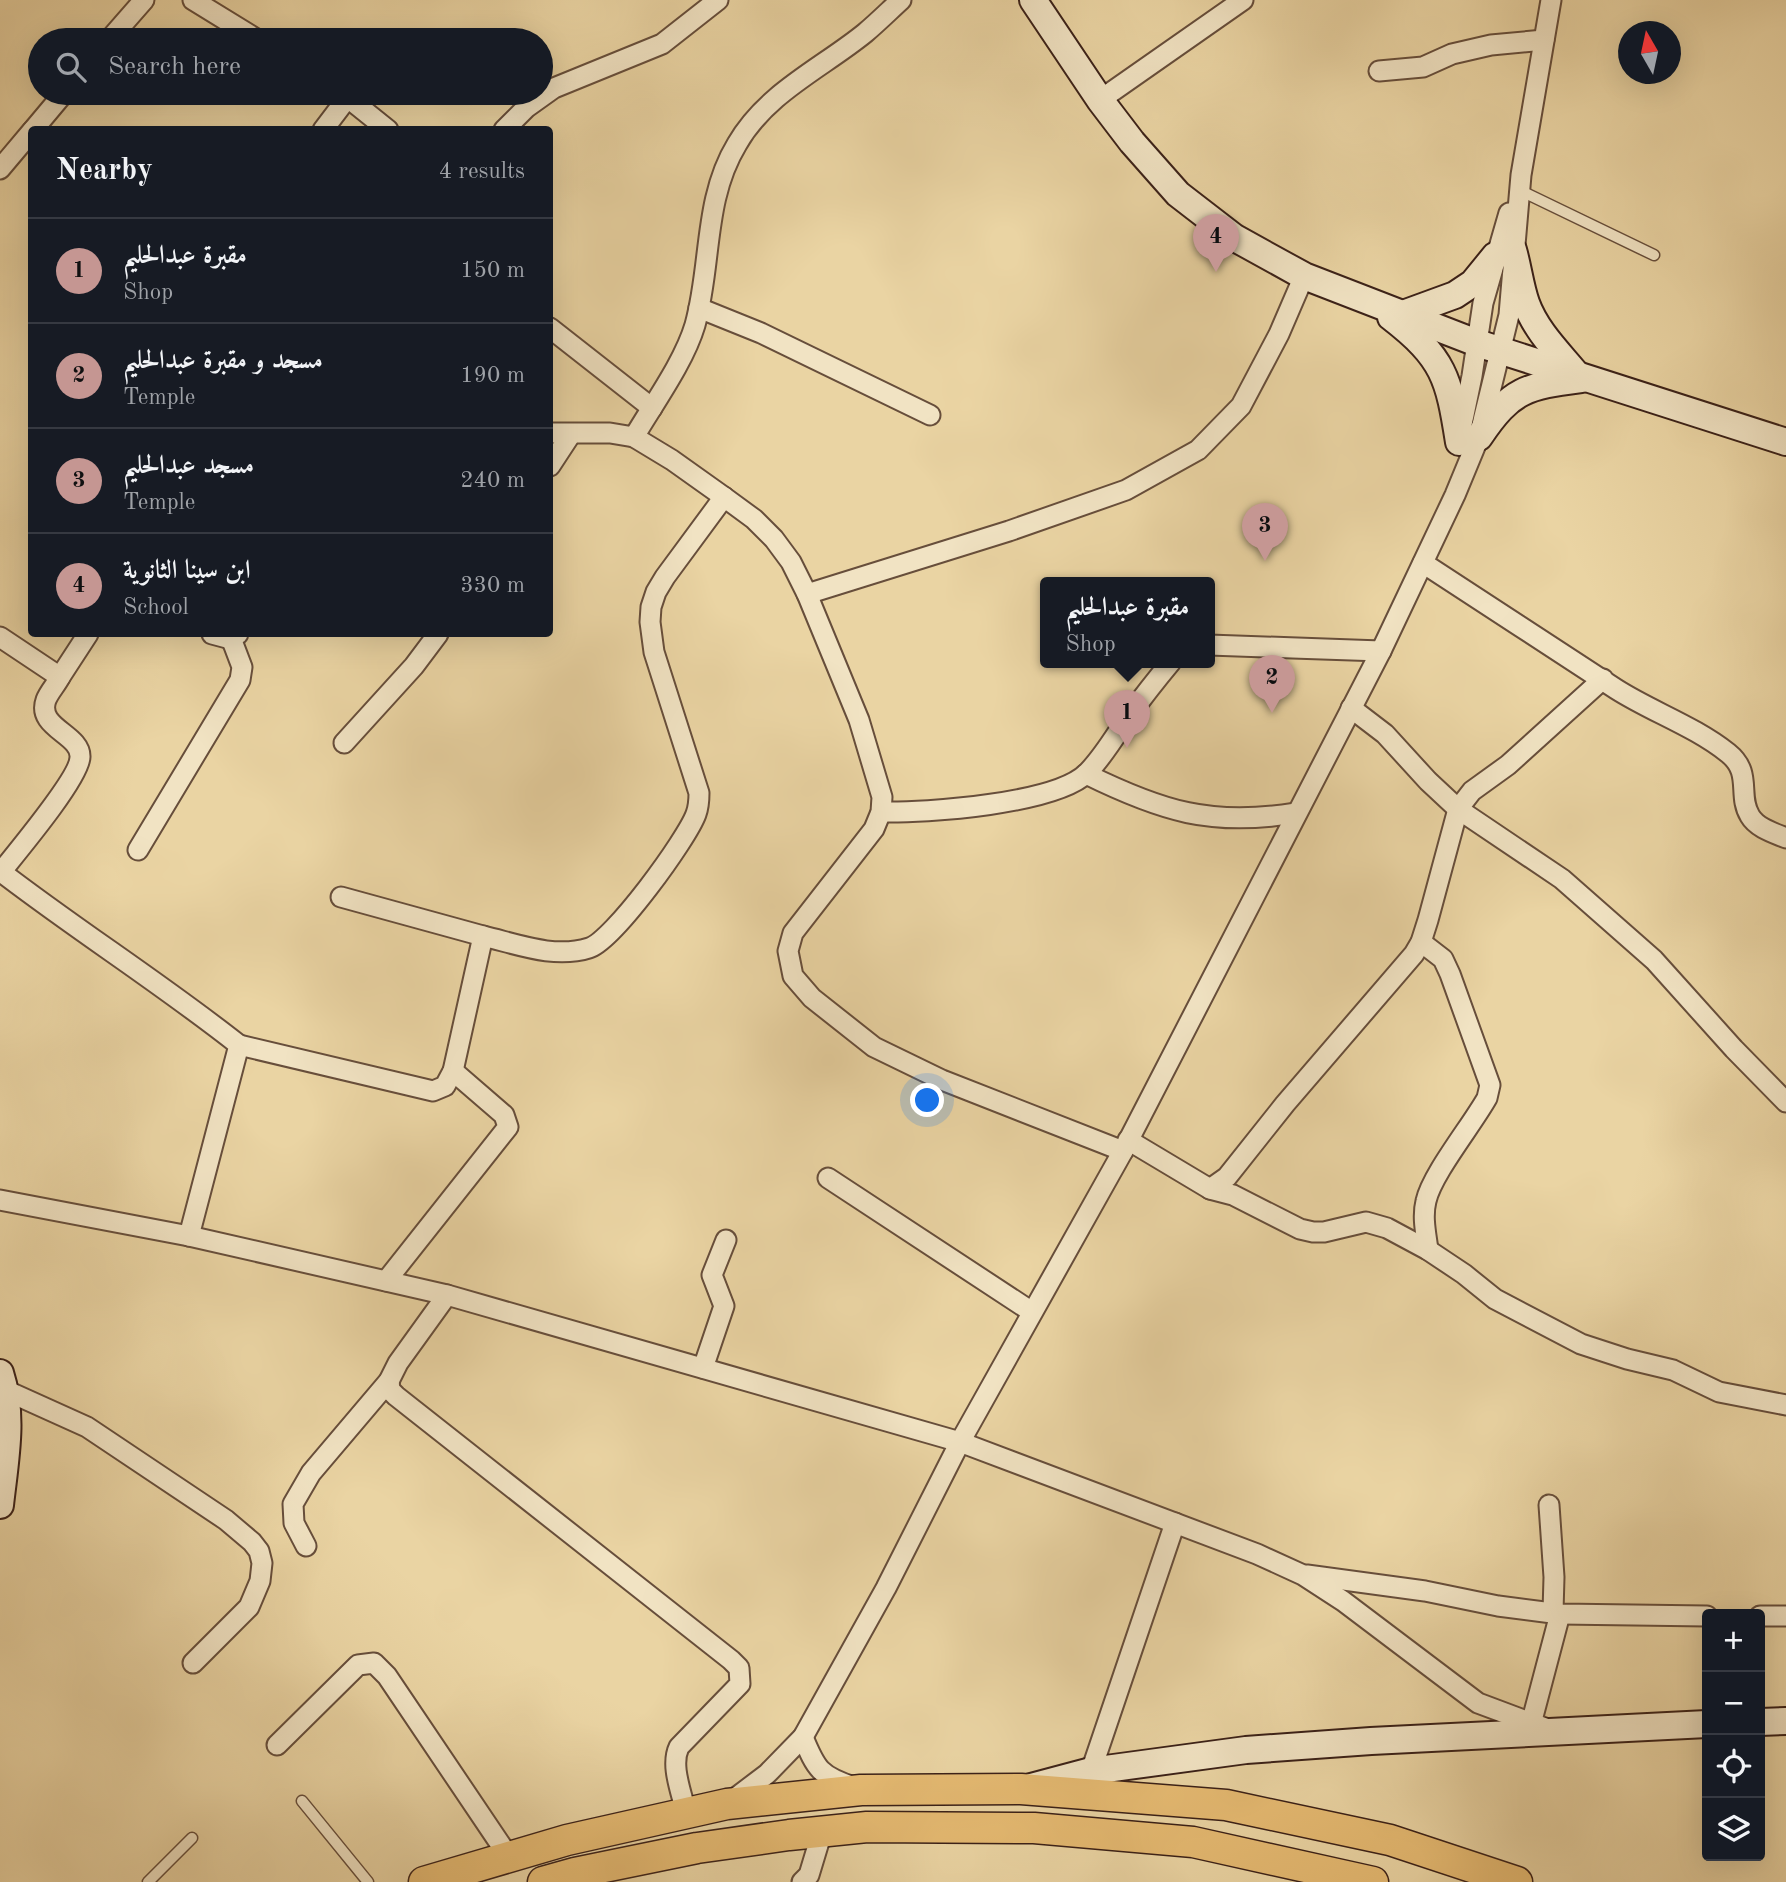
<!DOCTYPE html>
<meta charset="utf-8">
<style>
:root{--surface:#171b24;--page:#242831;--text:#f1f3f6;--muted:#9ea1a6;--line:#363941;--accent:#c59692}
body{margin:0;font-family:"Old Standard TT",Amiri,serif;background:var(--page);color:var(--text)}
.controls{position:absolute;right:21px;bottom:21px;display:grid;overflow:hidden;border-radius:7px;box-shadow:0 7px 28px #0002}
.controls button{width:63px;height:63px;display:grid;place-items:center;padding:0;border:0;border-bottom:2px solid var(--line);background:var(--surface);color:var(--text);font:35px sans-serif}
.compass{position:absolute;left:1618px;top:21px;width:63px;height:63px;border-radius:50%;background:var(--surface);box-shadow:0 7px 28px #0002;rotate:351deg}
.you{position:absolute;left:928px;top:1101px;width:24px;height:24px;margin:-18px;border:5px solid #fff;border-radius:50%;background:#1a73e8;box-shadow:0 0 0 10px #1a73e833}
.badge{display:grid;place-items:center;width:46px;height:46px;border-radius:50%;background:var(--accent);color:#111;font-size:23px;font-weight:700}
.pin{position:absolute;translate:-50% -58px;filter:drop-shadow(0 2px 4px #0008)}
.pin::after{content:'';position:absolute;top:37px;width:24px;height:21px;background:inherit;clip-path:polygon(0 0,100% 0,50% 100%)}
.popup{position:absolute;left:1040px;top:577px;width:175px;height:91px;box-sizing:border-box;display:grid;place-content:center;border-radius:7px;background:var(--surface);filter:drop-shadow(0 2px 5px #0005);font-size:23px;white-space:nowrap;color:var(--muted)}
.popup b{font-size:26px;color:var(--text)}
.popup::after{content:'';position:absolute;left:50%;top:100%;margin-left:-14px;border:14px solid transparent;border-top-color:var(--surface)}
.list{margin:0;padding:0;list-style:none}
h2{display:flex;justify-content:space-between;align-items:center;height:91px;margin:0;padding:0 28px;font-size:30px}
h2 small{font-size:23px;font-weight:400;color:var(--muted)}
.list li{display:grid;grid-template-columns:46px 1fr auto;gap:21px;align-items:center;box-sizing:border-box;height:105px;padding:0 28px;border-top:2px solid var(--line)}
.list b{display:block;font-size:26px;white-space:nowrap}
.list p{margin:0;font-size:23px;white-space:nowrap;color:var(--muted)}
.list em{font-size:23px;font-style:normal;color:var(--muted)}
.icon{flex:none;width:38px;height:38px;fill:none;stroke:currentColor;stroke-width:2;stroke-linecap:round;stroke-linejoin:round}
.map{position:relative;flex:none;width:1786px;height:1882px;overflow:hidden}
.search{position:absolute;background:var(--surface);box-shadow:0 7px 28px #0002;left:28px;top:28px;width:525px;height:77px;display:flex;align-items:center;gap:18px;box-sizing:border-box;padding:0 24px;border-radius:38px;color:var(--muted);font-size:26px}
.panel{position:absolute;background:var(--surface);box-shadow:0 7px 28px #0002;left:28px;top:126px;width:525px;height:511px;border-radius:7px}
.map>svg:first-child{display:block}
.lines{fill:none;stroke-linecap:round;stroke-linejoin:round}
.lane-casing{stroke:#674e3b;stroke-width:13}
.street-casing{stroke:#674e3b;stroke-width:23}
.secondary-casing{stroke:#3b2118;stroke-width:30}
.primary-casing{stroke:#3b2118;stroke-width:33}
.lane{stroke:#f1e3c3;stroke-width:10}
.street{stroke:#f1e3c3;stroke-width:19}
.secondary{stroke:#f1e3c3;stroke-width:26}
.primary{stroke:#e5ba72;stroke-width:30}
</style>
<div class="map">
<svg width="1786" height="1882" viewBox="0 0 1786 1882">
<rect width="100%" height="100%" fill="#ead4a3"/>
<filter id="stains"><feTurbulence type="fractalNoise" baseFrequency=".00286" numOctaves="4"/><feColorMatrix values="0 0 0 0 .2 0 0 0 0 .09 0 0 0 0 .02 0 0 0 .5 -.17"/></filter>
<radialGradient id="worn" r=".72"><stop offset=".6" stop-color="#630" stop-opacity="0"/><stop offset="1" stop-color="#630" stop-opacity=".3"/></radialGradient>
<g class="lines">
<defs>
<g id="lane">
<path d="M1519,190L1654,255"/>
<path d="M302,1801L368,1882"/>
<path d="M148,1882L192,1838"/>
</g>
<g id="street">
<path d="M193,0L258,40"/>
<path d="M109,40L144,0"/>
<path d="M1379,71L1423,67L1452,54L1491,45L1544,40"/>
<path d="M342,93L388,130"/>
<path d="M1100,100L1243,0"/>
<path d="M33,130L64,93"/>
<path d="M323,130L348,97"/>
<path d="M504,130L526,108L554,88L662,44L718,0"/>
<path d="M0,169L32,131"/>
<path d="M699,308L761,333L930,415"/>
<path d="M550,328L652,408"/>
<path d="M1461,429L1472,376L1483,303L1509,213"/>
<path d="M550,433H610L634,437L672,460L724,497L754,519L774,539L791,562L807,594L859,720L882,797L881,812L874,829L793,933L788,951L793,976L812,998L874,1047L942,1080L1123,1151"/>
<path d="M634,437C654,403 684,362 695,325C712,264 703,200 737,144C766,93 822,68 865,33C878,22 889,11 901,0"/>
<path d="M550,466L571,434"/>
<path d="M1423,563C1487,605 1552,647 1616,689C1652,712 1694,726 1728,753C1753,773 1737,795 1750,816C1757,828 1774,833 1786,838"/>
<path d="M807,594L1009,531L1126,490L1198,450L1241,406L1279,334L1304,276"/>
<path d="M212,634L227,638L238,634"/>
<path d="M0,637L60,677C56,685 49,692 46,700C36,728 81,734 80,757C80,777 17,852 1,872"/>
<path d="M1209,645L1381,651"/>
<path d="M60,677L88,634"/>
<path d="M1351,708L1385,734L1428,781L1458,809L1562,879L1654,960L1734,1049L1786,1102"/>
<path d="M344,743L414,666L438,634"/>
<path d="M1086,774C1161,811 1212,827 1295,813"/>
<path d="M881,812C927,813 1055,804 1087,773C1103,757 1115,736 1128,717C1142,698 1156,680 1171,662"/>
<path d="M138,850L240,680L242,667L231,638"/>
<path d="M0,871C78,931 162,984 239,1045L189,1236"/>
<path d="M341,897L483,936"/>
<path d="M1421,942L1443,959L1450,974L1490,1085L1487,1098C1472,1125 1432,1174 1426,1201C1422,1217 1426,1234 1428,1250"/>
<path d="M239,1045L433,1091L445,1086L453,1071L483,936C517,944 554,959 589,948C613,941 687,839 696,814C699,806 699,800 699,793L654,652L650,622L651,607L656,592L665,577L724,497"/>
<path d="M1128,1140L1210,1189L1233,1195L1300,1229L1313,1232H1324L1366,1222L1387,1228L1428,1250L1464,1274L1495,1299L1581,1344L1627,1359L1673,1370L1719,1392L1786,1405"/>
<path d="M828,1178L1032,1312"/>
<path d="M1210,1189L1227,1177L1285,1104L1414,954L1421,942L1428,920L1458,809L1472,791L1508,765L1603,679"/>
<path d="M0,1200L189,1236L447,1295L960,1442L1257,1554L1303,1575L1343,1601L1478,1703L1545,1728"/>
<path d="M386,1281L508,1127L504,1115L453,1071"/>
<path d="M703,1368L724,1306L712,1275L726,1240"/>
<path d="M389,1381L390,1390L396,1396L731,1660L739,1668L740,1684L679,1747C670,1766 682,1793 686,1813"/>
<path d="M5,1390L87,1427L226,1520L252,1542L259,1551L262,1563L260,1581L249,1607L193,1663"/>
<path d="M1549,1505L1554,1577L1553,1612"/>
<path d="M306,1546L294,1523L293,1504L311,1473L389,1381L398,1363L447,1295"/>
<path d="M1307,1575L1425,1591L1498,1606L1560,1614L1707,1616"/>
<path d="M1760,1616H1786"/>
<path d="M1531,1724L1560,1614"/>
<path d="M803,1737C816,1769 820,1776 854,1787"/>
<path d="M277,1745L358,1665L374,1663L387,1676L509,1857"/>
<path d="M1091,1771L1175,1523"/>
<path d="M730,1802L767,1774L803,1737L886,1588L960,1442L1123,1151L1381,651L1455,495L1479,437L1509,315L1521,175L1551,0"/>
<path d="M802,1882L809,1875L822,1832"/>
</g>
<g id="secondary">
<path d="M1033,0L1100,100L1132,142L1178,194L1235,238L1304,276L1477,343L1786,442"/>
<path d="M1513,250C1518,267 1520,286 1526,303C1536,331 1559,353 1577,375"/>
<path d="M1403,314L1455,295L1473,283L1495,256"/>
<path d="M1391,317C1444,358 1449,378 1459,442"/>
<path d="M1479,437C1511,389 1527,386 1581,379"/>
<path d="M0,1373C14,1416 5,1460 0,1505"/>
<path d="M1760,1722L1786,1721"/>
<path d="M1031,1787L1091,1771L1246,1750L1371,1741L1707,1724"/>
</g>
<g id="primary">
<path d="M424,1882L567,1840L727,1804L861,1790L1021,1789L1226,1805L1390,1840L1517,1882"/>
<path d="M543,1882L575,1873L697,1848L789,1835L867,1827L1034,1828L1193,1842L1373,1882"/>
</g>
</defs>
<use href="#lane" class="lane-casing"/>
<use href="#street" class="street-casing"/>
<use href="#secondary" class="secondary-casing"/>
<use href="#primary" class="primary-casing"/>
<use href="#lane" class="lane"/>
<use href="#street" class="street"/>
<use href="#secondary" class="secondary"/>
<use href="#primary" class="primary"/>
</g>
<rect width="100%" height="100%" filter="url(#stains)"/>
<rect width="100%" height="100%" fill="url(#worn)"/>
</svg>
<div class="controls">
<button>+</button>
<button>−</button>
<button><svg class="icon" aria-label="locate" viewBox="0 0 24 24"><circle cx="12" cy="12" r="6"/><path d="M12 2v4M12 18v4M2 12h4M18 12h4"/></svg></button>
<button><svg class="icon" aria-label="layers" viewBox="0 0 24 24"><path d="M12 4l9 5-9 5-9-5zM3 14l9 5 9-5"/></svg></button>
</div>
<svg class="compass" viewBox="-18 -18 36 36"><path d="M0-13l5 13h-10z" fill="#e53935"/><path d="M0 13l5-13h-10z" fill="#9ea1a6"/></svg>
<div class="you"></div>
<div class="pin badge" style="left:1127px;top:748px">1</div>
<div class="popup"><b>مقبرة عبدالحليم</b>Shop</div>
<div class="pin badge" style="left:1272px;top:713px">2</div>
<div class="pin badge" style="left:1265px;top:561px">3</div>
<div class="pin badge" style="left:1216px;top:272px">4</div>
<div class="search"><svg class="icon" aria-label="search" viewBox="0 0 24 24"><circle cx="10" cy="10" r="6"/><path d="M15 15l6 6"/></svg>Search here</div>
<section class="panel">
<h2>Nearby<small>4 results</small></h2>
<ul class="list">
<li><span class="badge">1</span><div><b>مقبرة عبدالحليم</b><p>Shop</p></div><em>150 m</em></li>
<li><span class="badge">2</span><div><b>مسجد و مقبرة عبدالحليم</b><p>Temple</p></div><em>190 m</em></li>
<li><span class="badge">3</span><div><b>مسجد عبدالحليم</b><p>Temple</p></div><em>240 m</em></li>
<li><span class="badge">4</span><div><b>ابن سينا الثانوية</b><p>School</p></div><em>330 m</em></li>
</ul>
</section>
</div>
